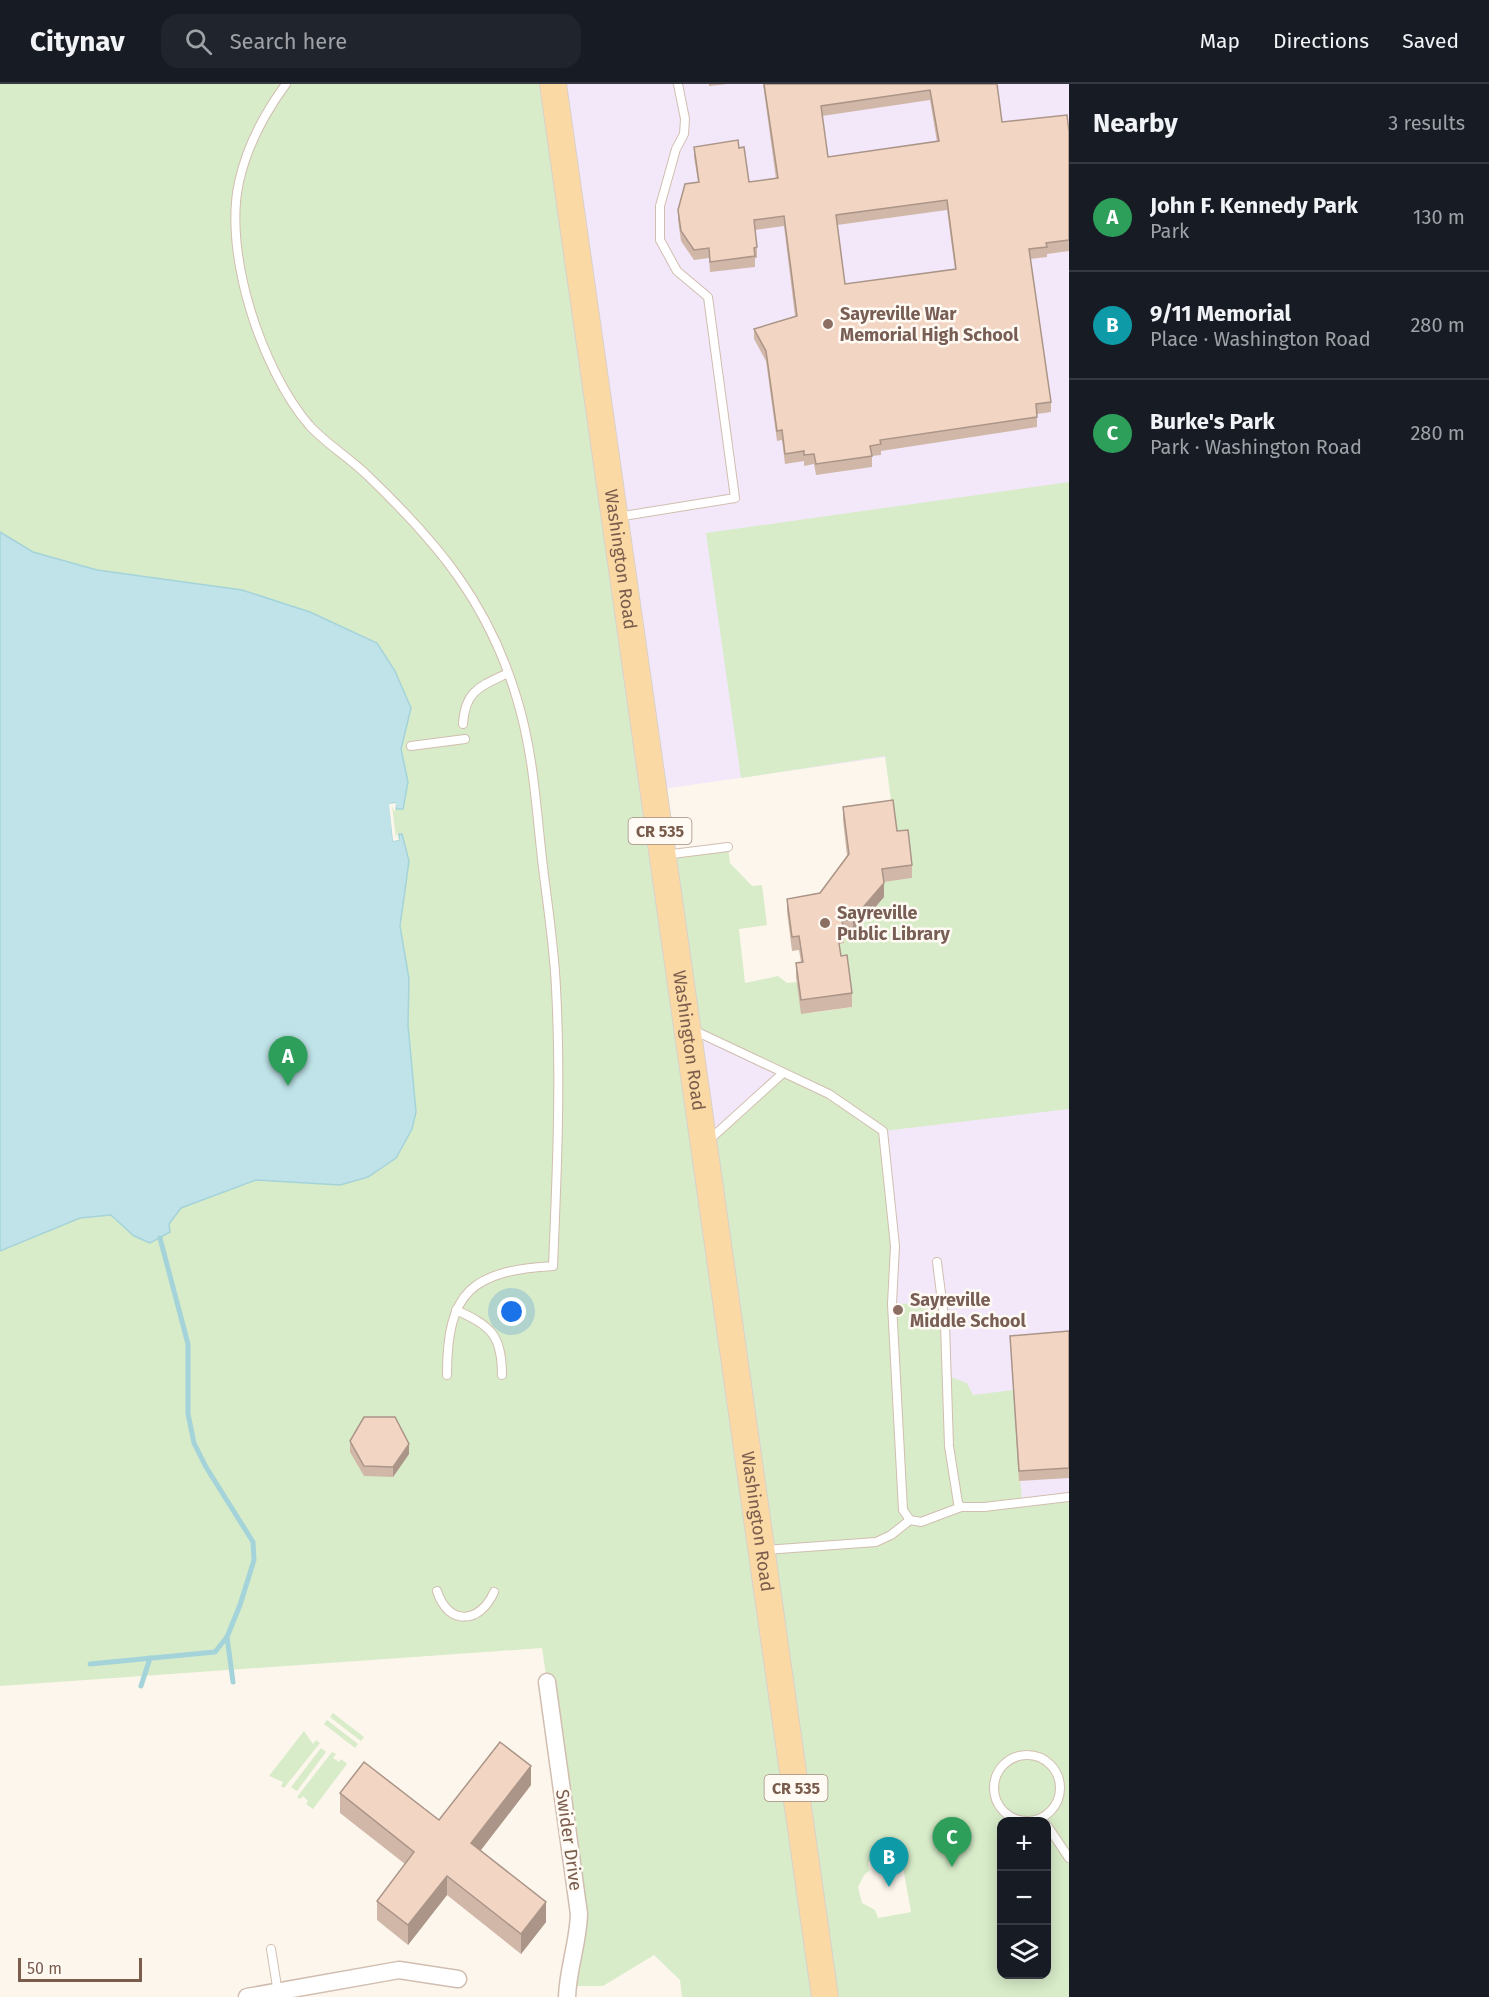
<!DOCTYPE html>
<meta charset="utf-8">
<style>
:root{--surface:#171b24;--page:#20242c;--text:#f1f3f6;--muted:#9ea1a6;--line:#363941;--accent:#8c9099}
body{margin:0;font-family:"Fira Sans",sans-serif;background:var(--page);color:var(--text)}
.controls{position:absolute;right:18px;bottom:18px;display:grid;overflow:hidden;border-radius:12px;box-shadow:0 3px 15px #0003}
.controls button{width:54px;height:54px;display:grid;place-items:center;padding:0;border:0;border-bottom:2px solid var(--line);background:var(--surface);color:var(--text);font:30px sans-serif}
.scale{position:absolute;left:18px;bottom:15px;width:124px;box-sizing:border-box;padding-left:6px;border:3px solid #7a5c4d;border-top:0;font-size:16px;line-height:21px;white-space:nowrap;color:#7a5c4d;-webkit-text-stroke:4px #fffaf3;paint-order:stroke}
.you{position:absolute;left:512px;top:1228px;width:21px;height:21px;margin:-15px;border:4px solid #fff;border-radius:50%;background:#1a73e8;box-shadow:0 0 0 9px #1a73e833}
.badge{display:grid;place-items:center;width:39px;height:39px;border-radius:50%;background:var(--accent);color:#fff;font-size:20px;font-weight:700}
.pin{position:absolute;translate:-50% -50px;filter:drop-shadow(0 2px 3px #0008)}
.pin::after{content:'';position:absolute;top:32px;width:21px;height:18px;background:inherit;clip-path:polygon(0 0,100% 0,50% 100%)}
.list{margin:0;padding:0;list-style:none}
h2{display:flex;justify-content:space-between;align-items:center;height:78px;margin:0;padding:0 24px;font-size:26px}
h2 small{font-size:20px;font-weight:400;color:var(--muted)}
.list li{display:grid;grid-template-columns:39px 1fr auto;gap:18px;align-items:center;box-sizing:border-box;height:108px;padding:0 24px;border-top:2px solid var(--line)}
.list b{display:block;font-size:22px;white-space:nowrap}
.list p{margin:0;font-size:20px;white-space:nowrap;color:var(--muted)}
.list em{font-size:20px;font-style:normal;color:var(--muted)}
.icon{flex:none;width:33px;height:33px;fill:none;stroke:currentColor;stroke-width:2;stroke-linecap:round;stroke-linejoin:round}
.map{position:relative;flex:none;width:1069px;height:1913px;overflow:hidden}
header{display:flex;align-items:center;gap:36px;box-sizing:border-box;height:84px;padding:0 30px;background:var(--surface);border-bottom:2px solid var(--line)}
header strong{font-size:28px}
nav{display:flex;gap:33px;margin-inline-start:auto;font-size:21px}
.search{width:420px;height:54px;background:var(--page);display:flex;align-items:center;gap:15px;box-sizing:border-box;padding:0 21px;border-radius:18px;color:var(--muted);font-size:22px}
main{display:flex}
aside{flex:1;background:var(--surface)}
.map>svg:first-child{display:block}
.education{fill:#f3e8fa}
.green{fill:#d8ecc9;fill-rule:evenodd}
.water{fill:#bfe3e8;stroke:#a5d3da;stroke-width:1.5}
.pier{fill:#fdf6ec}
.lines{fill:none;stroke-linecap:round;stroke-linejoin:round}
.stream{stroke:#a5d3da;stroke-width:5}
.service-casing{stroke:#d1beb0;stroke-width:10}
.minor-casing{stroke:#d1beb0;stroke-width:19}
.primary-casing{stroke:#dad1cd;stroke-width:28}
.service{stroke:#fff;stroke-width:8}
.minor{stroke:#fff;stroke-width:16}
.primary{stroke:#fbd9a5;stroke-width:26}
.wall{fill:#d1b7a8;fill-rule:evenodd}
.shaded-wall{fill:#aa9588}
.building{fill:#f3d5c3;stroke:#aa9588;stroke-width:1.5;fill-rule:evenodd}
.education-dot{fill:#8d6e63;stroke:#fffaf3;stroke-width:2}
.labels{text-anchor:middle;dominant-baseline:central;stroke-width:5;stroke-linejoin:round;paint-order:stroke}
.shield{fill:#fffaf3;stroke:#a28b7f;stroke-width:1.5}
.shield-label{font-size:16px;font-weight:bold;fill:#7a5c4d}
.education-label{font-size:18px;font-weight:bold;fill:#785e54;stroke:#fffaf3;text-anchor:start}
.street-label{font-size:18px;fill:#7a5c4d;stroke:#fffaf3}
</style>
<header>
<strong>Citynav</strong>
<div class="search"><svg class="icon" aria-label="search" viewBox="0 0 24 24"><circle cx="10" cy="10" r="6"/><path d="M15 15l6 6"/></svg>Search here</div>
<nav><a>Map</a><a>Directions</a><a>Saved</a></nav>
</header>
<main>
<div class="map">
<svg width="1069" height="1913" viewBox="0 0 1069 1913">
<rect width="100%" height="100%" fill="#fdf6ec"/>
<g class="education">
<path d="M553,0H1069V647L655,706Z"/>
<path d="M686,931L1069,963V1466L766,1494Z"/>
</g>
<g class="green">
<path d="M0,0H553L664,771L728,763L730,779L752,802L762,801L767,841L739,845L745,899L778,892L787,899L797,898L811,929L852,923C846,901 832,872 842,850L853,849L884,813L882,798L912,794L897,761L885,672L741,694L706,449L1069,398V1025L884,1047L893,1129L892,1220L942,1219L948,1292L967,1299L973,1311L1013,1306L1022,1418L1069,1413V1913H682L680,1896L654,1871L603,1902H567L571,1883L572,1766L542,1564L0,1602ZM688,944L783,990L705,1058ZM1002,1738H1046V1890H1002ZM901,1772L911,1828L878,1834L875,1826L862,1819L858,1803L864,1791L869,1787L868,1778Z"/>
<path d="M333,1629L364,1653L361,1657L330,1633Z"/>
<path d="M327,1636L358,1660L355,1664L324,1640Z"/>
<path d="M304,1647L313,1660L316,1656L320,1659L284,1704L281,1702L283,1698L269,1692Z"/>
<path d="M321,1664L326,1668L297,1707L291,1703Z"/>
<path d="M332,1668L336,1670L333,1674L339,1678L341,1675L347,1680L313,1725L306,1720L308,1717L303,1712L300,1715L297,1713Z"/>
</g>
<path class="water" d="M0,448L33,468L97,486L242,506L310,528L377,559L395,587L411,624L401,665L408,698L403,725H396L395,719L390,720L393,757L399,756V750H402L409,777L400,842L409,895L408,941L416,1028L412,1045L396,1074L368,1093L340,1101L256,1096L181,1124L169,1140L170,1148L150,1159L134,1152L111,1131L80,1134L0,1167Z"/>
<path class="pier" d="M396,719L395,728L392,722L396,754L397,748L399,756L393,757L389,720Z"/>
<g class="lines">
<g class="stream">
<path d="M227,1553L233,1598"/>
<path d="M90,1580L215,1568L227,1553L240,1521L254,1476L253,1458L206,1383L194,1359L188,1330V1260L160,1154"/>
<path d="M141,1602L150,1574"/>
</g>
<defs>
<g id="service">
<path d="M286,0C264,30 247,61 239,98C223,170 262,286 309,341C326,360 350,374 368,392C438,459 489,520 517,615C533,667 536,721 542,775C547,818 554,861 556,904C561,997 557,1089 553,1182C472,1187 447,1207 447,1291"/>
<path d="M617,433L735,414L708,213L677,187L660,156V122L676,65L684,50L685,35L678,0"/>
<path d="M463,640C465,606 481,602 508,589"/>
<path d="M411,662L465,655"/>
<path d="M664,771L728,763"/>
<path d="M691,945L829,1010L883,1047L895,1162L892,1220L903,1426L910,1436L921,1438L961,1423H984L1069,1413"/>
<path d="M708,1057L783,989"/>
<path d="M937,1178L945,1241L949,1362L958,1419L961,1423"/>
<path d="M456,1226C491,1242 502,1251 502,1291"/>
<path d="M765,1466L876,1458L891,1451L910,1436"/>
<path d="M437,1507C448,1542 480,1540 494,1508"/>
<circle cx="1027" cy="1704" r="33"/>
<path d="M1046,1740L1069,1774"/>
<path d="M271,1865L278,1909"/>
</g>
<g id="minor">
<path d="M547,1598L579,1830C578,1860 568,1884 567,1913"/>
<path d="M247,1913L399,1886L458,1895"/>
</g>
<g id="primary">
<path id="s1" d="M553,0L825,1913"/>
</g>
</defs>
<use href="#service" class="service-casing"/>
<use href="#minor" class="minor-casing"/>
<use href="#primary" class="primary-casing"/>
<use href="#service" class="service"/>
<use href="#minor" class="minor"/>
<use href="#primary" class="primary"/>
</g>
<g class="wall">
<path d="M709,0H728L709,2Z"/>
<path d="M763,0H997L1002,38L1069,48V167L1047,170V173L1030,175L1051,318V328L1037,330V343L881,367V371L872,372V383L816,391L814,380L804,382V377L785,380L782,356L777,357L766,277L754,255V245L795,232L784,142L755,146L757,163V174H755V183L710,188L709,174L694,176L681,157L678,136V126L698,98L694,73V63L739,64L749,98L776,95ZM930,16L937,58L828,73L822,32ZM947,126L955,186L845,200L837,141Z"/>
<path d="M843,723L897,747L912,781V794L884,798V813L853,849L844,850V859L839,860L841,872L852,909V923L801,930L796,893V879L801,878L799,866L792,867L787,828V815L820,809L847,772L843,736Z"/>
<path d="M1069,1247V1394L1019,1397L1010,1252Z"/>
<path d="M350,1357L409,1370L393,1393L364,1392L350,1368Z"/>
<path d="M531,1701L480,1767L546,1838L521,1870L447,1811L408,1861L377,1836V1817L405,1780L340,1729V1709L439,1736Z"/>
</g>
<g class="shaded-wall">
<path d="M884,799V813L853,849V835Z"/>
<path d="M409,1360V1370L393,1393V1383Z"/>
<path d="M531,1682V1701L471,1779V1759Z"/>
<path d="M447,1792V1811L408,1861V1841Z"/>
<path d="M546,1818V1838L521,1870V1850Z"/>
</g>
<g class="building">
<path d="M764,0H997L1002,38L1067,31L1069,48V156L1046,159L1047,163L1029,165L1051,318L1036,320L1037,333L880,356L881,360L870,362L872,372L816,380L814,370L804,371V367L785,370L782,346L777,347L766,267L754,245L797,232L784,132L754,136L757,163L754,164L755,172L710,178L709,164L694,166L681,147L678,126L685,100L699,98L694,63L738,56L739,64L744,63L749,98L778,94ZM930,6L939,57L828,73L821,22ZM947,116L956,185L845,200L836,131Z"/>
<path d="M893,716L897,747L908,746L912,781L882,785L884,799L853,835L842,837L844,846L837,847L841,872L847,871L852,909L801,916L796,879L803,878L799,852L792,853L787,815L820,809L849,770L843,723Z"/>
<path d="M1069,1247V1384L1019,1387L1010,1252Z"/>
<path d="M364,1333H395L409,1360L393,1383L364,1382L350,1357Z"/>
<path d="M500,1658L531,1682L471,1759L546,1818L521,1850L447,1792L408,1841L377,1817L414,1768L340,1709L364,1678L439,1736Z"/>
</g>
<g class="education-dot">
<circle cx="828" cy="240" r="6"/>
<circle cx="825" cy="839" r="6"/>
<circle cx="898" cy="1226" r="6"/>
</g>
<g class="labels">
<g class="shield">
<rect x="628.5" y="734" width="63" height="26" rx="4.5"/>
<rect x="764.5" y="1691" width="63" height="26" rx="4.5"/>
</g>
<g class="shield-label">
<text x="660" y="747">CR 535</text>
<text x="796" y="1704">CR 535</text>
</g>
<g class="education-label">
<text x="840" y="230">Sayreville War<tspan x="840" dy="21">Memorial High School</tspan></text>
<text x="837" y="829">Sayreville<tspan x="837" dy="21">Public Library</tspan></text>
<text x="910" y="1216">Sayreville<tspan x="910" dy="21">Middle School</tspan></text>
</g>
<g class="street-label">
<text stroke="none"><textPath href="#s1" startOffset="480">Washington Road</textPath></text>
<text stroke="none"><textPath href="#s1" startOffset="966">Washington Road</textPath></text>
<text stroke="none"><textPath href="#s1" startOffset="1452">Washington Road</textPath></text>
<text transform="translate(569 1756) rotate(82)">Swider Drive</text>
</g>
</g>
</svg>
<div class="controls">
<button>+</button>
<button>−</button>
<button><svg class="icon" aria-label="layers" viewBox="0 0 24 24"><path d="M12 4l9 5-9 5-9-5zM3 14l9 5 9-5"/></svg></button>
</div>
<div class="scale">50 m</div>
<div class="you"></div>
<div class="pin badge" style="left:288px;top:1002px;background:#2e9e5b">A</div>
<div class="pin badge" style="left:889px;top:1803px;background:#0f9aa8">B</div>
<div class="pin badge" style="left:952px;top:1783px;background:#2e9e5b">C</div>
</div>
<aside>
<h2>Nearby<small>3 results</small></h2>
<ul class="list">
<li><span class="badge" style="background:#2e9e5b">A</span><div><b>John F. Kennedy Park</b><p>Park</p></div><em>130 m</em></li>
<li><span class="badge" style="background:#0f9aa8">B</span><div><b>9/11 Memorial</b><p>Place · Washington Road</p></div><em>280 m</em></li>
<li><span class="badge" style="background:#2e9e5b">C</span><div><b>Burke's Park</b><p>Park · Washington Road</p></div><em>280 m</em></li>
</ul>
</aside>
</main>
